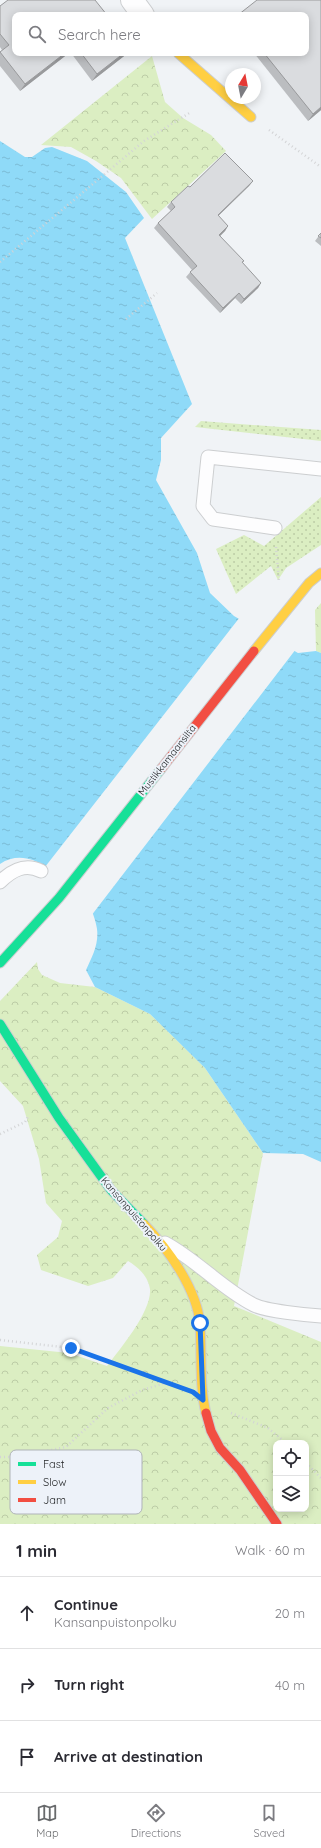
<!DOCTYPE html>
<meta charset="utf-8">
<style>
:root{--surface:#fff;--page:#f7f7f7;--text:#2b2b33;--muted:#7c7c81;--line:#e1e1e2;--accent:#686a6c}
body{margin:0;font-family:Quicksand,sans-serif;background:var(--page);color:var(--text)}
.controls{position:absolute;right:12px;bottom:12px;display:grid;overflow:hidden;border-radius:8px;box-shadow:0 2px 10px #0003}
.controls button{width:36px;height:36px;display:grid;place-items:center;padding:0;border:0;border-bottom:1px solid var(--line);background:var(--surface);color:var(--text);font:20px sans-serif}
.compass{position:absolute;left:225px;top:68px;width:36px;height:36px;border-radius:50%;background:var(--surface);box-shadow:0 2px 10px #0003;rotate:10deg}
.stop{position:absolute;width:12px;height:12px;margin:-9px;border:3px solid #1a73e8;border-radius:50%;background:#fff}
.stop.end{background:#1a73e8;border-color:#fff;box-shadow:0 1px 4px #0008}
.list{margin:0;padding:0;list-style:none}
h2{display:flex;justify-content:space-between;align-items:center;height:52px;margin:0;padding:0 16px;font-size:17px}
h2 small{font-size:13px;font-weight:400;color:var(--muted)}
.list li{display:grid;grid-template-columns:26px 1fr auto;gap:12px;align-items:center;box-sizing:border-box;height:72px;padding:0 16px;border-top:1px solid var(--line)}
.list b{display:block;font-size:15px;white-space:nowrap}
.list p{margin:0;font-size:13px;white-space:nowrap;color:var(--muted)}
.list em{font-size:13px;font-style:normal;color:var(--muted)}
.icon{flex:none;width:22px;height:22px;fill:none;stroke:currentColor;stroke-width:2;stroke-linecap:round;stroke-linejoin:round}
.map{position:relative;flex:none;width:321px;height:1524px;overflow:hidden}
.search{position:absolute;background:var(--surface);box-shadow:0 2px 10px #0003;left:12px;right:12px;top:12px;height:44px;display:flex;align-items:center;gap:10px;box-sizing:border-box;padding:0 14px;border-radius:8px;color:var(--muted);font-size:15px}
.sheet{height:268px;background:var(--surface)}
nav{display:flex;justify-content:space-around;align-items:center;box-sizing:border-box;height:56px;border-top:1px solid var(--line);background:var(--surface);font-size:11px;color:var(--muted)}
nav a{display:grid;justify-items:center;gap:2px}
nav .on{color:var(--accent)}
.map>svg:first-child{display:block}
.green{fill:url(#green-dots)}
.forest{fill:url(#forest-crowns);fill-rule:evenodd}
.water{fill:url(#water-ripples)}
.pier{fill:#f0f3f6}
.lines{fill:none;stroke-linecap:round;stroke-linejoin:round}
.lane-casing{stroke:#ccced0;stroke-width:15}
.street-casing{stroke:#ccced0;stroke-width:24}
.fast-casing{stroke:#ccced0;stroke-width:11}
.slow-casing{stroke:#ccced0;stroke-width:11}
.jam-casing{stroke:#ccced0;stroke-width:11}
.path{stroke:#d3d4d6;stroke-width:2.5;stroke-dasharray:1 3;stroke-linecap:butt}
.lane{stroke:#fdfdfe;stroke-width:13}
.street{stroke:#fdfdfe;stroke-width:22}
.fast{stroke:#16e098;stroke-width:9}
.slow{stroke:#ffcf43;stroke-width:9}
.jam{stroke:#f24e42;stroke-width:9}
.wall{fill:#bbbdc0}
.shaded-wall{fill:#999a9c}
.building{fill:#dadcdf;stroke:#999a9c}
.route{stroke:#1a73e8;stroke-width:5}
.labels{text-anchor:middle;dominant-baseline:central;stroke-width:4;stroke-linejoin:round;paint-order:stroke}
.street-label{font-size:10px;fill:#1e2022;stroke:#edf2f9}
.key{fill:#edf2f9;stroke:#afb3b8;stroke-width:1}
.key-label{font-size:11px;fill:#1e2022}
</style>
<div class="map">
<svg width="321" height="1524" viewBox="0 0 321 1524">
<defs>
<pattern id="green-dots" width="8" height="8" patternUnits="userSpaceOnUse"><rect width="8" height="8" fill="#dbeec2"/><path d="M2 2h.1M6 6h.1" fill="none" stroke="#bccca6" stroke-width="1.8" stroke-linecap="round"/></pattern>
<pattern id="forest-crowns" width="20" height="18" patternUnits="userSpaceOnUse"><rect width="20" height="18" fill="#dbeec2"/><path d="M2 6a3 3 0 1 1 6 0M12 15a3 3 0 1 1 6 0" fill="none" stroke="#bccca6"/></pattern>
<pattern id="water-ripples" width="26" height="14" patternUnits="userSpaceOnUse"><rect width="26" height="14" fill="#8fdaf8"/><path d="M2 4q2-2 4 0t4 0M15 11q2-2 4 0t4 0" fill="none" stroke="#7bbbd4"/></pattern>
</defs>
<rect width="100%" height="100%" fill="#f0f3f6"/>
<g class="green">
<path d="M201,421L321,430V441L195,427Z"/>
<path d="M321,497V545L286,568L278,580L271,566L236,594L216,549L244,535L264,546Z"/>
</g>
<g class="forest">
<path d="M152,56L165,102L183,118L211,135L226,151L152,219L121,178L96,161L71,147L41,145Z"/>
<path d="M321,603V653L316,651L315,610Z"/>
<path d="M37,962L38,969L42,975L60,983L95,987L150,1014L205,1068L263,1153L234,1306L321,1342V1524H0V1346L69,1353L107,1366C120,1349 152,1311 150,1289C148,1276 138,1267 128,1261L113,1278L88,1286L41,1270L37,1255L58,1237L62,1221L46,1203L39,1159L23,1106L0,1081V1001ZM276,1443H306V1509H276Z"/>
</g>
<path class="water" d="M0,141L25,157H32L45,148L52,147L87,161L126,192L144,218L125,238L192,404L161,438V460L156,480L197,553L210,593L234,616L298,653L316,651L321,653V1162L303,1154L263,1153L205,1068L150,1014L95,987L86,970C92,957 99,944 97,929C96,922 92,909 88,903C84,897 75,891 70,886C51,869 26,847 0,864Z"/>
<path class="pier" d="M240,617L296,649L91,916L87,904L45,867Z"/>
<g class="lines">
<defs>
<g id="lane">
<path d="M275,528L213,519L203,506L208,457L321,469"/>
<path d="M0,882C12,870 25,863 41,871"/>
<path d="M165,1243C197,1260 222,1289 254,1305C266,1311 306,1315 321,1316"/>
</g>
<path id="street" d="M132,0L143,15"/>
<g id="fast">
<path d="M0,963L59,898L161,769"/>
<path d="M0,1024L59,1118L111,1190L144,1224"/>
</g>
<g id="slow">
<path d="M178,53L251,117"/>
<path d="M254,651L309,583L321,573"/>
<path d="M144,1224C168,1249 197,1289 200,1324C202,1354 199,1385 206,1413"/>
</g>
<g id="jam">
<path d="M161,769L254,651"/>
<path d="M206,1413L211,1431L220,1448L240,1470L277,1524"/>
</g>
</defs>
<use href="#lane" class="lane-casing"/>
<use href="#street" class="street-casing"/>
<use href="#fast" class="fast-casing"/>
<use href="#slow" class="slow-casing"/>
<use href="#jam" class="jam-casing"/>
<g class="path">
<path d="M269,130L321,167"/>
<path d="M0,262L144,141L191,112"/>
<path d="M126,319L157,293"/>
<path d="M276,547L279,581"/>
<path d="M0,1134L25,1122L29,1115"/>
<path d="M0,1340L71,1348L180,1387"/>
<path d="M231,1413L268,1428L286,1443"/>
<path d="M0,1457H15L66,1447L108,1408L142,1390L166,1383"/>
<path d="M306,1463L321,1478"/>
</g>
<use href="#lane" class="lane"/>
<use href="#street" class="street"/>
<use href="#fast" class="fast"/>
<use href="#slow" class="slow"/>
<use href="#jam" class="jam"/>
</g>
<g class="wall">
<path d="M0,6L15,53H69L20,91L0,66V52L2,50L0,47Z"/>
<path d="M71,53H128L92,81Z"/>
<path d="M254,53H306L321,110L308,121Z"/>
<path d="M253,181L249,186L218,216L228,226L225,231L220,236L242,263L261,283L258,288L241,304L235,298L220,313L186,277L192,270L154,228L158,223L171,211L167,207L171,202L190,187Z"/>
<path d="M321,233V246L315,241Z"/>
</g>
<g class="shaded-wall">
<path d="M65,53H69L20,91L25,84Z"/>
<path d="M124,53H128L92,81L97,74Z"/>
<path d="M321,107V110L308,121L313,114Z"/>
<path d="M253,181L249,186L214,220L218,215Z"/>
<path d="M228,226L225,231L216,240L219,235Z"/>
<path d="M261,283L258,288L241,304L244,299Z"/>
<path d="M239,293L235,298L220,313L223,308Z"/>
</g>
<g class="building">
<path d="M8,0H95L107,15H15V53H65L25,84L0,52L9,45L0,34V6Z"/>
<path d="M257,0H321V107L313,114L264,53H306V15H238Z"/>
<path d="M81,53H124L97,74Z"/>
<path d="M225,153L253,181L218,215L228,226L219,235L244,261L242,262L261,283L244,299L239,293L223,308L190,272L197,266L158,223L175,207L171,202L188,186L190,187Z"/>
<path d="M321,233V238L318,236Z"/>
</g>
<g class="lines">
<path class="route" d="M71,1348L193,1392L203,1400L200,1323"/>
</g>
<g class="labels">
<g class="street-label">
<text transform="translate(167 760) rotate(-52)">Mustikkamaansilta</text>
<text transform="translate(134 1214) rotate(49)">Kansanpuistonpolku</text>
</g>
</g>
<rect x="10" y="1450" width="132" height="64" rx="6" class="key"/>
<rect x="18" y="1462" width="18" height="4" fill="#16e098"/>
<rect x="18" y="1480" width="18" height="4" fill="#ffcf43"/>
<rect x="18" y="1498" width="18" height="4" fill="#f24e42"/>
<g class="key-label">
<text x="43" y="1468">Fast</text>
<text x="43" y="1486">Slow</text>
<text x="43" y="1504">Jam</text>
</g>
</svg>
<div class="controls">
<button><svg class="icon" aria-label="locate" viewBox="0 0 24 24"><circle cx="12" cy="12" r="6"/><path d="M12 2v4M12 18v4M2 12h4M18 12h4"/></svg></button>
<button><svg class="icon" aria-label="layers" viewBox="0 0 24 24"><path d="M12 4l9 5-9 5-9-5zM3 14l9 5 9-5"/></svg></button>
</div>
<svg class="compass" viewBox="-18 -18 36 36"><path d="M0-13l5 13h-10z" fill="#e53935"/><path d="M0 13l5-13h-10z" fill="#7c7c81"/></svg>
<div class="stop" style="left:200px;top:1323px"></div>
<div class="stop end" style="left:71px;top:1348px"></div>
<div class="search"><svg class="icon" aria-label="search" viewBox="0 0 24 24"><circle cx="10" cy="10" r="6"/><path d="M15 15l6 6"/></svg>Search here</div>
</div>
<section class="sheet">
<h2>1 min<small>Walk · 60 m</small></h2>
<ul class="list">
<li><svg class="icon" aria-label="ahead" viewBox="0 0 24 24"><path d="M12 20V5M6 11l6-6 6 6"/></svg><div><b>Continue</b><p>Kansanpuistonpolku</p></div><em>20 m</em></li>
<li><svg class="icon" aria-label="right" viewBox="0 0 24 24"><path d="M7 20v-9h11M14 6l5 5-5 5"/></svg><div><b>Turn right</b></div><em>40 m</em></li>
<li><svg class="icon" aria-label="arrive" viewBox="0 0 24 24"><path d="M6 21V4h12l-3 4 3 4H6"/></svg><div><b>Arrive at destination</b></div></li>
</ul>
</section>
<nav>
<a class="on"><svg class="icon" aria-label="map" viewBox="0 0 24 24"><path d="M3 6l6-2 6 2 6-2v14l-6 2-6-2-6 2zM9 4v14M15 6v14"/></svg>Map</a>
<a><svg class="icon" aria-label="directions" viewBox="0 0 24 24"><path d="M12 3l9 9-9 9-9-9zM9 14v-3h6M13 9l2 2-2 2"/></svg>Directions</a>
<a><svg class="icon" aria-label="saved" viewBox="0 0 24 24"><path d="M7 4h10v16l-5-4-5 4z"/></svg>Saved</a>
</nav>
